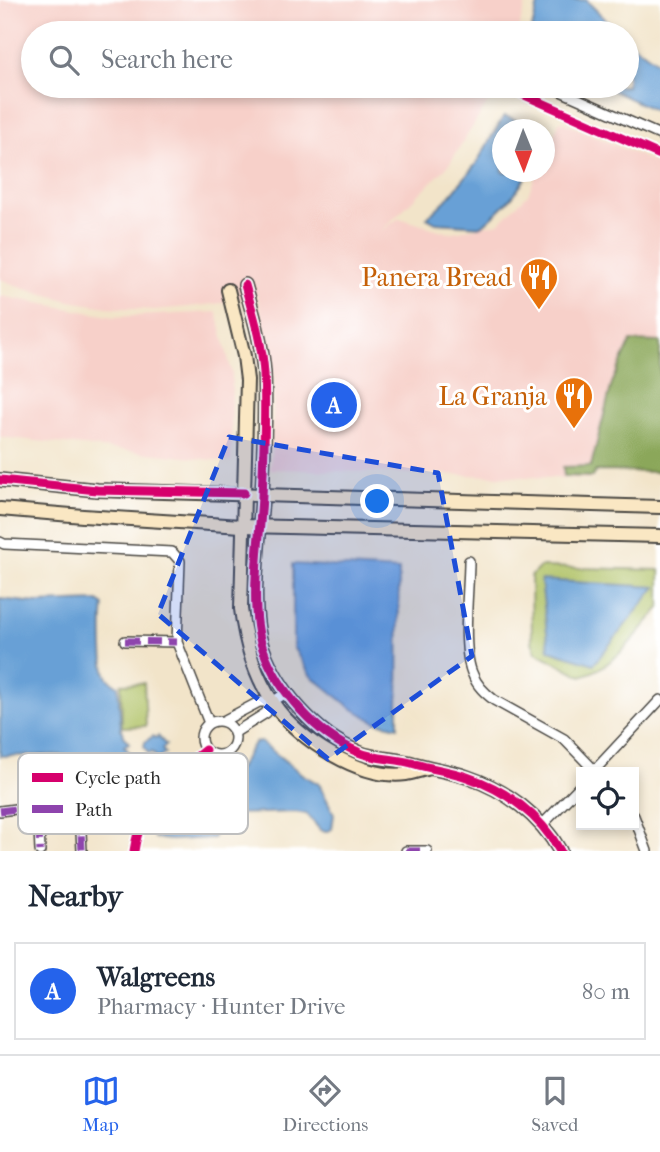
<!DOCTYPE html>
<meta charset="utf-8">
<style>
:root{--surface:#fff;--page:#f2f2f3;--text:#1f2937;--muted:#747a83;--line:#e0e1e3;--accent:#2563eb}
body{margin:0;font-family:"IM FELL French Canon",serif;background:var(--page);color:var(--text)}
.controls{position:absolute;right:21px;bottom:21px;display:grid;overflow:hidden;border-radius:0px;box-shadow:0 4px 10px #0003}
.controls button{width:63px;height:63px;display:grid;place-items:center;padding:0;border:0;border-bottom:2px solid var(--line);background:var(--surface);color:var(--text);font:35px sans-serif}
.compass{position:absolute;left:492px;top:119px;width:63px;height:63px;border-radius:50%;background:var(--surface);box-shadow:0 4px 10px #0003;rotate:179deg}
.you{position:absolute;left:378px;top:502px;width:24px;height:24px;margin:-18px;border:5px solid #fff;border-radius:50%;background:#1a73e8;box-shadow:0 0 0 10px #1a73e833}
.badge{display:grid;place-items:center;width:46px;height:46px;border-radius:50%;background:var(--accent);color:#fff;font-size:23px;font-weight:700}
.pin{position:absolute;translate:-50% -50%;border:4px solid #fff;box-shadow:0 2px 7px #0006}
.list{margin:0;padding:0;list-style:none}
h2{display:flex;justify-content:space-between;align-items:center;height:91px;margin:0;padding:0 28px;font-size:30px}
h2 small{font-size:23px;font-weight:400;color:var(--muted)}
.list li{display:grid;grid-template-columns:46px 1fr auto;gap:21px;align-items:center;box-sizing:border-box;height:98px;margin:0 14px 14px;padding:0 14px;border:2px solid var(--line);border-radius:0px}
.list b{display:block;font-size:26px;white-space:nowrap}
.list p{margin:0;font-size:23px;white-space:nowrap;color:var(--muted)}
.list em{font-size:23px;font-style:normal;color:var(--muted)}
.icon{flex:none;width:38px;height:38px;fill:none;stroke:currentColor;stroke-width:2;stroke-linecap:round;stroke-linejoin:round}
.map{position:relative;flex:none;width:660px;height:851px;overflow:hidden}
.search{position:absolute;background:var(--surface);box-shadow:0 4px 10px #0003;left:21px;right:21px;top:21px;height:77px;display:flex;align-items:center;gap:18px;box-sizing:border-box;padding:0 24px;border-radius:38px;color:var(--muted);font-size:26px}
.sheet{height:203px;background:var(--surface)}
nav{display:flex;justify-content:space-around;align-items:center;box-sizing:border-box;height:98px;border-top:2px solid var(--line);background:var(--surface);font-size:19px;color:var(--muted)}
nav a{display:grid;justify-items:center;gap:4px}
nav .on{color:var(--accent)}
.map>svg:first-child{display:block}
.built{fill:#f7d0c9}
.green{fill:#afc164;stroke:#6d7648;stroke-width:2}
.forest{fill:#8ba75a;stroke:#5b6942;stroke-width:2}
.water{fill:#68a0d6;stroke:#4a6680;stroke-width:2}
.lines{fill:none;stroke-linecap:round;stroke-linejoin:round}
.street-casing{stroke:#494743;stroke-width:12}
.secondary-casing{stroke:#494743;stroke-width:16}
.street{stroke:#fff;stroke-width:9}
.secondary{stroke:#fae7c3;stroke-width:12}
.quiet{stroke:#8e44ad;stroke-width:7;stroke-dasharray:14 7;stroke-linecap:butt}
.cycleway-casing{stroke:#fff;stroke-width:13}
.cycleway{stroke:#d6006c;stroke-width:9}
.marked{fill:#1d4ed8;fill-opacity:0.2;stroke:#1d4ed8;stroke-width:5;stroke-dasharray:14 9;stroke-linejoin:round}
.labels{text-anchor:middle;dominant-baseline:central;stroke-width:6;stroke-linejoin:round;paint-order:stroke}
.food-label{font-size:26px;fill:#c56008;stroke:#fff;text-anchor:end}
.key{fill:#fff;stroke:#bfbfbf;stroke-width:2}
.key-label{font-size:19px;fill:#2b2b2b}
</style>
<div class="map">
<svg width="660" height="851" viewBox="0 0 660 851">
<rect width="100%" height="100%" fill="#fff"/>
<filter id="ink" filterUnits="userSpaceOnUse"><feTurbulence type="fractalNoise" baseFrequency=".0143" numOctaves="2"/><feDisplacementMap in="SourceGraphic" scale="14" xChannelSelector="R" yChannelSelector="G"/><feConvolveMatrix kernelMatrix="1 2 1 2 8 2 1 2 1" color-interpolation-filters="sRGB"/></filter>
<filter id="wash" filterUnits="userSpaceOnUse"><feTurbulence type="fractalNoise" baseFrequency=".00686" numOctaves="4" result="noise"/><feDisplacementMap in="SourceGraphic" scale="28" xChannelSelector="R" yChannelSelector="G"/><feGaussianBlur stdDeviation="1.57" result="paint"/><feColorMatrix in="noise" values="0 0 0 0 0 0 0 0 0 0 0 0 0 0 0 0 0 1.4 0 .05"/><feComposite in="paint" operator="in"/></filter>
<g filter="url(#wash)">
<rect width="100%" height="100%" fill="#f2e4c9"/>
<g class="built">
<path d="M0,0H527L517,33H33V86H498L448,166L380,232L399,218L449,233L499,223L528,194L537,172H544L545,155L560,121L660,165V344L613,384L592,479L270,469L275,384L271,356L257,294L222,303L188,307L154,310L107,307L70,301L23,288L0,279Z"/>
<path d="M0,296L114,317L217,312L232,374L231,462L0,437Z"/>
</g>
<g class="green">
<path d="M540,567L660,570V608C637,633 615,668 581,676L536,652L532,642L531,576Z"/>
<path d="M144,683L146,726L122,727L121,684Z"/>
</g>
<path class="forest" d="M631,341L660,342V472L596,471L592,477L564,476L563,467L591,466L612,383Z"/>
<g class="water">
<path d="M539,0H586L619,33H531Z"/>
<path d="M627,40L660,64V113L603,86H627Z"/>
<path d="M504,116L533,126L535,129L503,130V172H528C518,194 500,210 482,226L436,223L427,218L449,197L476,164Z"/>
<path d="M293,564L399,570L398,727L376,722L350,707L310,675L293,647Z"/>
<path d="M541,580L656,587L594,664L549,650Z"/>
<path d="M0,599L37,603L98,601L104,605C102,619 102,660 106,674C108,679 113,683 118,686L121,729L123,731L124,737L129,743L124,746L135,759L140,757L156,778L130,820L118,821L120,808L117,793L96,797L95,762L72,763L68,756L60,755L0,756Z"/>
<path d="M153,736L155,738L158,736L166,745L162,749L165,753L158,759L152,752L149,754L144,747L145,742Z"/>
<path d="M261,742L303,775L319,784L334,814L332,829L325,832L320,830L307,814L295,812L232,814L223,818L213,838L170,840L155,838L151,829L166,801L175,800L206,776L238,770L254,743Z"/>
</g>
</g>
<g filter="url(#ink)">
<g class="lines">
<defs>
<g id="street">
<path d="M504,86L660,155"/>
<path d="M549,86L660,135"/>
<path d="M0,542L4,544L172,552L180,561L177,642L209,723"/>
<path d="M469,561C469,591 461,650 473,675C477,686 485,693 494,700L564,739L596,772"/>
<path d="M125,641L177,642"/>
<circle cx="218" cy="738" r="17"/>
<path d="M223,721L259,702H272"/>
<path d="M234,733L266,713L272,702L286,693"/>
<path d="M593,772L660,700"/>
<path d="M38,806L40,851"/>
<path d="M0,811L38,806L73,807L80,813L82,851"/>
<path d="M634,816L647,851"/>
<path d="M542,825L581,785"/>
<path d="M134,851C141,804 171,777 205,750"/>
<path d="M406,851H427"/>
</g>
<g id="secondary">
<path d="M245,285C253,314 262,343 264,373C266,413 264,455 262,496C260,540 248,608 263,649C278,691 317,735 358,752C376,760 397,758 415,764C432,769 450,771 467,777C506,790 540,815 560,851"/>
<path d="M228,290L244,356L247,380L241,609C245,642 255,677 274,704C298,740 362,780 406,774C413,773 420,770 427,769"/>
<path d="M0,480L97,490L660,507"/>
<path d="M0,509L83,516L242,526L660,536"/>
</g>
</defs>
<use href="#street" class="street-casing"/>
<use href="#secondary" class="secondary-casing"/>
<use href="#street" class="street"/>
<use href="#secondary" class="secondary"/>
<g class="quiet">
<path d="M125,641L177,642"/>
<path d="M38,806L40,851"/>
<path d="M0,811L38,806L73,807L80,813L82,851"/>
<path d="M406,851H427"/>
</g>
<defs>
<g id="cycleway">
<path d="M504,86L660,155"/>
<path d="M245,285C253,314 262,343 264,373C266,413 264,455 262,496C260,540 248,608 263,649C278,691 317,735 358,752C376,760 397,758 415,764C432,769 450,771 467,777C506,790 540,815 560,851"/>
<path d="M0,480L97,490L244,493"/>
<path d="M134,851C141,804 171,777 205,750"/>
</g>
</defs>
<use href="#cycleway" class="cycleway-casing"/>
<use href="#cycleway" class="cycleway"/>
</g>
</g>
<path class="marked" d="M229,437L438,473L472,656L328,759L158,614Z"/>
<defs>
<symbol id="restaurant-pin" viewBox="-11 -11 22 30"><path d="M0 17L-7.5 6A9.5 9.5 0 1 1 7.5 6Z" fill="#e8710a" stroke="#fff"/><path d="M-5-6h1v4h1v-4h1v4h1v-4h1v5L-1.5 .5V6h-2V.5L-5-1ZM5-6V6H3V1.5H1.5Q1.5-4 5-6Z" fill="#fff"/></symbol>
</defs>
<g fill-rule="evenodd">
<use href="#restaurant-pin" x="517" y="255" width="44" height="60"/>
<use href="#restaurant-pin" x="552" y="374" width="44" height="60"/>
</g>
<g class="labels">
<g class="food-label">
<text x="512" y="277">Panera Bread</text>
<text x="547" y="396">La Granja</text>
</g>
</g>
<rect x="18" y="753" width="230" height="81" rx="10" class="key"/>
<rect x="32" y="773" width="31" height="9" fill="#d6006c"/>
<rect x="32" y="805" width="31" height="8" fill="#8e44ad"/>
<g class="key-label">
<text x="75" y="784">Cycle path</text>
<text x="75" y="816">Path</text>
</g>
</svg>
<div class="controls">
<button><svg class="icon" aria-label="locate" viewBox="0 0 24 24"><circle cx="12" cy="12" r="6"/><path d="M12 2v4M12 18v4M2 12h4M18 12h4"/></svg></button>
</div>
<svg class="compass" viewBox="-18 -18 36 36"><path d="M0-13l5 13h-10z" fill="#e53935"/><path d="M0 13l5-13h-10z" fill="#747a83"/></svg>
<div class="you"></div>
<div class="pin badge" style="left:334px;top:405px">A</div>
<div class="search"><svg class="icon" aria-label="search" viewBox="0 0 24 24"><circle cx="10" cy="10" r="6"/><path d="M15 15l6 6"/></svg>Search here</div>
</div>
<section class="sheet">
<h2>Nearby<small></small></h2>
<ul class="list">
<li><span class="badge">A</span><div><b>Walgreens</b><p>Pharmacy · Hunter Drive</p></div><em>80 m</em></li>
</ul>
</section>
<nav>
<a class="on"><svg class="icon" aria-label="map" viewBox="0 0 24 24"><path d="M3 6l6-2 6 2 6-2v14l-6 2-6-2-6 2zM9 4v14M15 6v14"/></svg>Map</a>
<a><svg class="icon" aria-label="directions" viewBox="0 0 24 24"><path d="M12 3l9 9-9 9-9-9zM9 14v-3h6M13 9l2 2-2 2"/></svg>Directions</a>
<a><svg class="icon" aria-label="saved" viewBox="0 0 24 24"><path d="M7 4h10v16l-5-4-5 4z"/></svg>Saved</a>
</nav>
